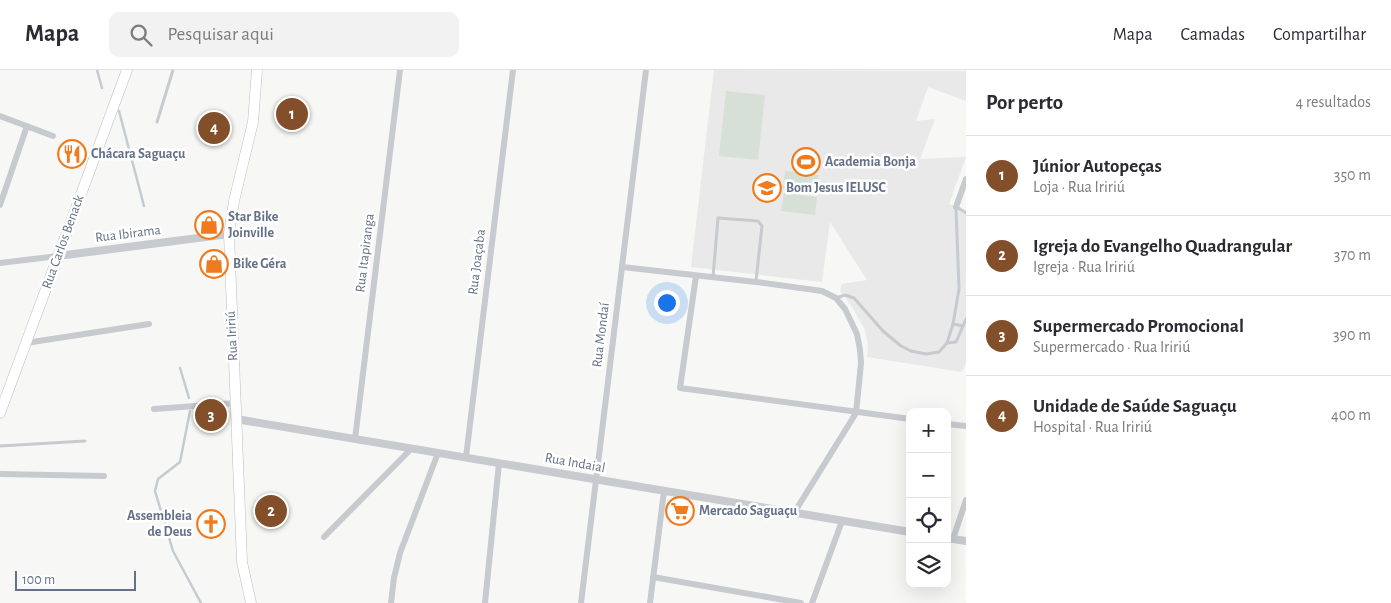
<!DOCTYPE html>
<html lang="pt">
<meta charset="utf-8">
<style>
:root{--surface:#fff;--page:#f2f2f3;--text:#2b2b33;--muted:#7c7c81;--line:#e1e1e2;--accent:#834f2a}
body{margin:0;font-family:"Alegreya Sans",sans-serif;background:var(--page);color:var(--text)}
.controls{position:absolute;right:15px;bottom:15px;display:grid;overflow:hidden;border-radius:10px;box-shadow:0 5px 20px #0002}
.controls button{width:45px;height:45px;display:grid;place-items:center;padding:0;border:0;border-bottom:1px solid var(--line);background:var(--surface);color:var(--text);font:25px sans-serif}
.scale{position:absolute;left:15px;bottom:12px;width:121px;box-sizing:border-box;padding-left:5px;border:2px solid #657188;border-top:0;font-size:14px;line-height:18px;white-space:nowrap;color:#657188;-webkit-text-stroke:4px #fff;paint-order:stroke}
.you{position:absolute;left:666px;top:232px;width:18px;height:18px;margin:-12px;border:4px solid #fff;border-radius:50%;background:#1a73e8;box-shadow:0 0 0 8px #1a73e833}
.badge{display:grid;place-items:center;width:32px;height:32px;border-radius:50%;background:var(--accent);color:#fff;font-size:16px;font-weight:700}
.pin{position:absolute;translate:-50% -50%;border:2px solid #fff;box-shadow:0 1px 5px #0006}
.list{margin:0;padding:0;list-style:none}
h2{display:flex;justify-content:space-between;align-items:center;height:65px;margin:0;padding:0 20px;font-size:21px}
h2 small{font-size:16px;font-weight:400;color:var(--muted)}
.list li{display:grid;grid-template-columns:32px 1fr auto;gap:15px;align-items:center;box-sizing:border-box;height:80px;padding:0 20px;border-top:1px solid var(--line)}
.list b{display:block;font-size:19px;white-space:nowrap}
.list p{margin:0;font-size:16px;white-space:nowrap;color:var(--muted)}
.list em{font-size:16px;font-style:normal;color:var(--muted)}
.icon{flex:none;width:28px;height:28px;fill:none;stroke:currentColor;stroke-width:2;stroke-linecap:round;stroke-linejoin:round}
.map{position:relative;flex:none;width:966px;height:533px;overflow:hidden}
header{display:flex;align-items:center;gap:30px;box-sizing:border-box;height:70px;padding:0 25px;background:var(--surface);border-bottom:1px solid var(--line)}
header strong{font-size:24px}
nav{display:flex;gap:28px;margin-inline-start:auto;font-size:18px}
.search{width:350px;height:45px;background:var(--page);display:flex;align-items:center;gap:12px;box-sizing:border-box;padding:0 18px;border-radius:10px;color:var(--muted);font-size:19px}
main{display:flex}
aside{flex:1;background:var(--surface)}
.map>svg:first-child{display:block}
.built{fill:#e8e9e8}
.green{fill:#d7e0d6}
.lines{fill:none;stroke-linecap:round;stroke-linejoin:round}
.stream{stroke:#c4ccd3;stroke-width:2.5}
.primary-casing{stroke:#babdc2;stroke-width:11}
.service{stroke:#c7cace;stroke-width:3}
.minor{stroke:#c7cace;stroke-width:6}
.tertiary{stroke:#c7cace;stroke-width:8}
.primary{stroke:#fff;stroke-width:10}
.labels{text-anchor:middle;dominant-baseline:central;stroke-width:5;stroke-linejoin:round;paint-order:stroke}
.poi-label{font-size:14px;font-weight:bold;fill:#657188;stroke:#fff;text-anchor:start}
.street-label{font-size:14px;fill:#657188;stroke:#fff}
</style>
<header>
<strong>Mapa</strong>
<div class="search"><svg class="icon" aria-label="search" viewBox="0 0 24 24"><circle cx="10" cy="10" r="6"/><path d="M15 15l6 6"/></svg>Pesquisar aqui</div>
<nav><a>Mapa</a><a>Camadas</a><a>Compartilhar</a></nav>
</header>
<main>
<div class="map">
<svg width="966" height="533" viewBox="0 0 966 533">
<rect width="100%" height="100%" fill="#f7f8f5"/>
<path class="built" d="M714,0L966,1V31L928,17L916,51L935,49L920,89L966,87L949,134L966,141V292L962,302L867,287L868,276L865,260L852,237L840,221L842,214L867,210L830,152L822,212L691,197Z"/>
<g class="green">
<path d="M726,21L765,25L758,90L719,86Z"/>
<path d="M785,101L819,105L816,123L783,119Z"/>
<path d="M784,123L817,127L815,145L781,141Z"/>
</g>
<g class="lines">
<g class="stream">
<path d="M97,0L102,18"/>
<path d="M119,41L144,136"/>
<path d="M180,298L189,328"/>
<path d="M190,341L180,392L158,409L155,421L173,481L201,533"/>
</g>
<defs>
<g id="primary">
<path d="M0,343L127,0"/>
<path d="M251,533L242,492L229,164L234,131L253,52L257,0"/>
</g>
</defs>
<use href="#primary" class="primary-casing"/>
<g class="service">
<path d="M157,52L173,0"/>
<path d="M957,137L966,143"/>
<path d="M713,207L718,148L758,151L762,156L756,211"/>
<path d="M836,228L845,225L854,228L883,261L901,276L911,281L926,284L939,282L947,273L953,254L959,219L956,138"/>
<path d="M953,254L963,256"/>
<path d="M947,273L956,272L966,249"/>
<path d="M0,376L85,371"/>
</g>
<g class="minor">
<path d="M0,46L53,66"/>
<path d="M0,135L27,56"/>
<path d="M956,137L966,109"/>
<path d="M0,193L58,186"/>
<path d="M622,197L756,212L822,221L836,228L845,239L857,264L860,280L861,293L856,343L794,443"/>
<path d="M696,206L680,318L910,349"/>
<path d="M26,273L149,254"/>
<path d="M154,339L236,333"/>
<path d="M947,354L966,356"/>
<path d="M355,369L400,0"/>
<path d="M466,387L513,0"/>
<path d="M0,404L104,406"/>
<path d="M324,467L412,378"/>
<path d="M953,469L966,430"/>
<path d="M653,507L801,533"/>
<path d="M391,533L394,508L400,483L438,383"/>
<path d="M485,533L499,393"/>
<path d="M581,533L646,0"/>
<path d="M650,533L664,421"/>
<path d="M812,533L842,451"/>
</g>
<g class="tertiary">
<path d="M58,186L229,164"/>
<path d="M236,349L910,462"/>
<path d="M947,468L966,471"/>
</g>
<use href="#primary" class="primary"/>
</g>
<defs>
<symbol id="restaurant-ring" viewBox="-11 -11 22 22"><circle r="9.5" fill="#fff" stroke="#ef7b1e" stroke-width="1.5"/><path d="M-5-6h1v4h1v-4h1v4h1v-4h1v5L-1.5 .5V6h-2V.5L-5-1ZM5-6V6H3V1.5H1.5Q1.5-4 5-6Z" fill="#ef7b1e"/></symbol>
<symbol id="stadium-ring" viewBox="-11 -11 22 22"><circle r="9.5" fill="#fff" stroke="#ef7b1e" stroke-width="1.5"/><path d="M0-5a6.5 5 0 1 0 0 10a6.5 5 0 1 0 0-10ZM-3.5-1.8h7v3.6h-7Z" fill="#ef7b1e"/></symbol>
<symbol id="school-ring" viewBox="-11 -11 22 22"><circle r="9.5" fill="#fff" stroke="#ef7b1e" stroke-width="1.5"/><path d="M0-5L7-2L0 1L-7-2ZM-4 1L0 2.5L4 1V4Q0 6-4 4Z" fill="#ef7b1e"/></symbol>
<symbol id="shop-ring" viewBox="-11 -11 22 22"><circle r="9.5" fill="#fff" stroke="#ef7b1e" stroke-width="1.5"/><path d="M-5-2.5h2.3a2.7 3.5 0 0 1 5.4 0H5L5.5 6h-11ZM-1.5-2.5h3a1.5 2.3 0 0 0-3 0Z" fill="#ef7b1e"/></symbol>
<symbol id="supermarket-ring" viewBox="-11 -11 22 22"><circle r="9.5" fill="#fff" stroke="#ef7b1e" stroke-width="1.5"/><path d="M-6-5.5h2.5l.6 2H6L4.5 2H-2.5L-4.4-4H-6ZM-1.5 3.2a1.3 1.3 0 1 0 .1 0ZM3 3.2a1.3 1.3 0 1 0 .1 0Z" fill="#ef7b1e"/></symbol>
<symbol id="church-ring" viewBox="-11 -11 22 22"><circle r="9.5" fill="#fff" stroke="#ef7b1e" stroke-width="1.5"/><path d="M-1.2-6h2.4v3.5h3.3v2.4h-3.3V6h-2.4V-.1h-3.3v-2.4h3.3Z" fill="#ef7b1e"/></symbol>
</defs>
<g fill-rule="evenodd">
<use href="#restaurant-ring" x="56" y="68" width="32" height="32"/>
<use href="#stadium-ring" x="790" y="76" width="32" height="32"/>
<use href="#school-ring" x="751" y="102" width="32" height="32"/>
<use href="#shop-ring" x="193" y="139" width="32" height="32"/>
<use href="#shop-ring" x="198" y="178" width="32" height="32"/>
<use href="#supermarket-ring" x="664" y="425" width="32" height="32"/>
<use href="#church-ring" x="195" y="438" width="32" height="32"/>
</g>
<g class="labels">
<g class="poi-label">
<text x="91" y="84">Chácara Saguaçu</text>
<text x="825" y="92">Academia Bonja</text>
<text x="786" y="118">Bom Jesus IELUSC</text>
<text x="228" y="147">Star Bike<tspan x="228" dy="16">Joinville</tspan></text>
<text x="233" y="194">Bike Géra</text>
<text x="699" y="441">Mercado Saguaçu</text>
<text x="192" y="446" text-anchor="end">Assembleia<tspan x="192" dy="16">de Deus</tspan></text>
</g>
<g class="street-label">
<text transform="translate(128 164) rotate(-7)">Rua Ibirama</text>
<text transform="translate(63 172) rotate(-70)">Rua Carlos Benack</text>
<text transform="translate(365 183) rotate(-83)">Rua Itapiranga</text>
<text transform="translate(477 192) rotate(-83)">Rua Joaçaba</text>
<text transform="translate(601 265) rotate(-83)">Rua Mondaí</text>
<text transform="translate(232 266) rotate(-93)">Rua Iririú</text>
<text transform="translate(575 393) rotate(10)">Rua Indaial</text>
</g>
</g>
</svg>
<div class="controls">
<button>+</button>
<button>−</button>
<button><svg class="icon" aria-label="locate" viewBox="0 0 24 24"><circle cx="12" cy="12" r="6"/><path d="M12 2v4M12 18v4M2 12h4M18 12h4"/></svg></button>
<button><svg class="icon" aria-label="layers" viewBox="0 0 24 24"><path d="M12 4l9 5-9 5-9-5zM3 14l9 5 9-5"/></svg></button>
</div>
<div class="scale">100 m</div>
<div class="you"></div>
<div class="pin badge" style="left:292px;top:44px">1</div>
<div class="pin badge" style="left:271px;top:441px">2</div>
<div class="pin badge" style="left:211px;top:345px">3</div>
<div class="pin badge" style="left:214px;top:58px">4</div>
</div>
<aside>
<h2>Por perto<small>4 resultados</small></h2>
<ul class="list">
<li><span class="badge">1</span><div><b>Júnior Autopeças</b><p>Loja · Rua Iririú</p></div><em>350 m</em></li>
<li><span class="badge">2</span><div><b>Igreja do Evangelho Quadrangular</b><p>Igreja · Rua Iririú</p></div><em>370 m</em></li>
<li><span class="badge">3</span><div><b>Supermercado Promocional</b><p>Supermercado · Rua Iririú</p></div><em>390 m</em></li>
<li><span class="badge">4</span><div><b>Unidade de Saúde Saguaçu</b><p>Hospital · Rua Iririú</p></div><em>400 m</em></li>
</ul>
</aside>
</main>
